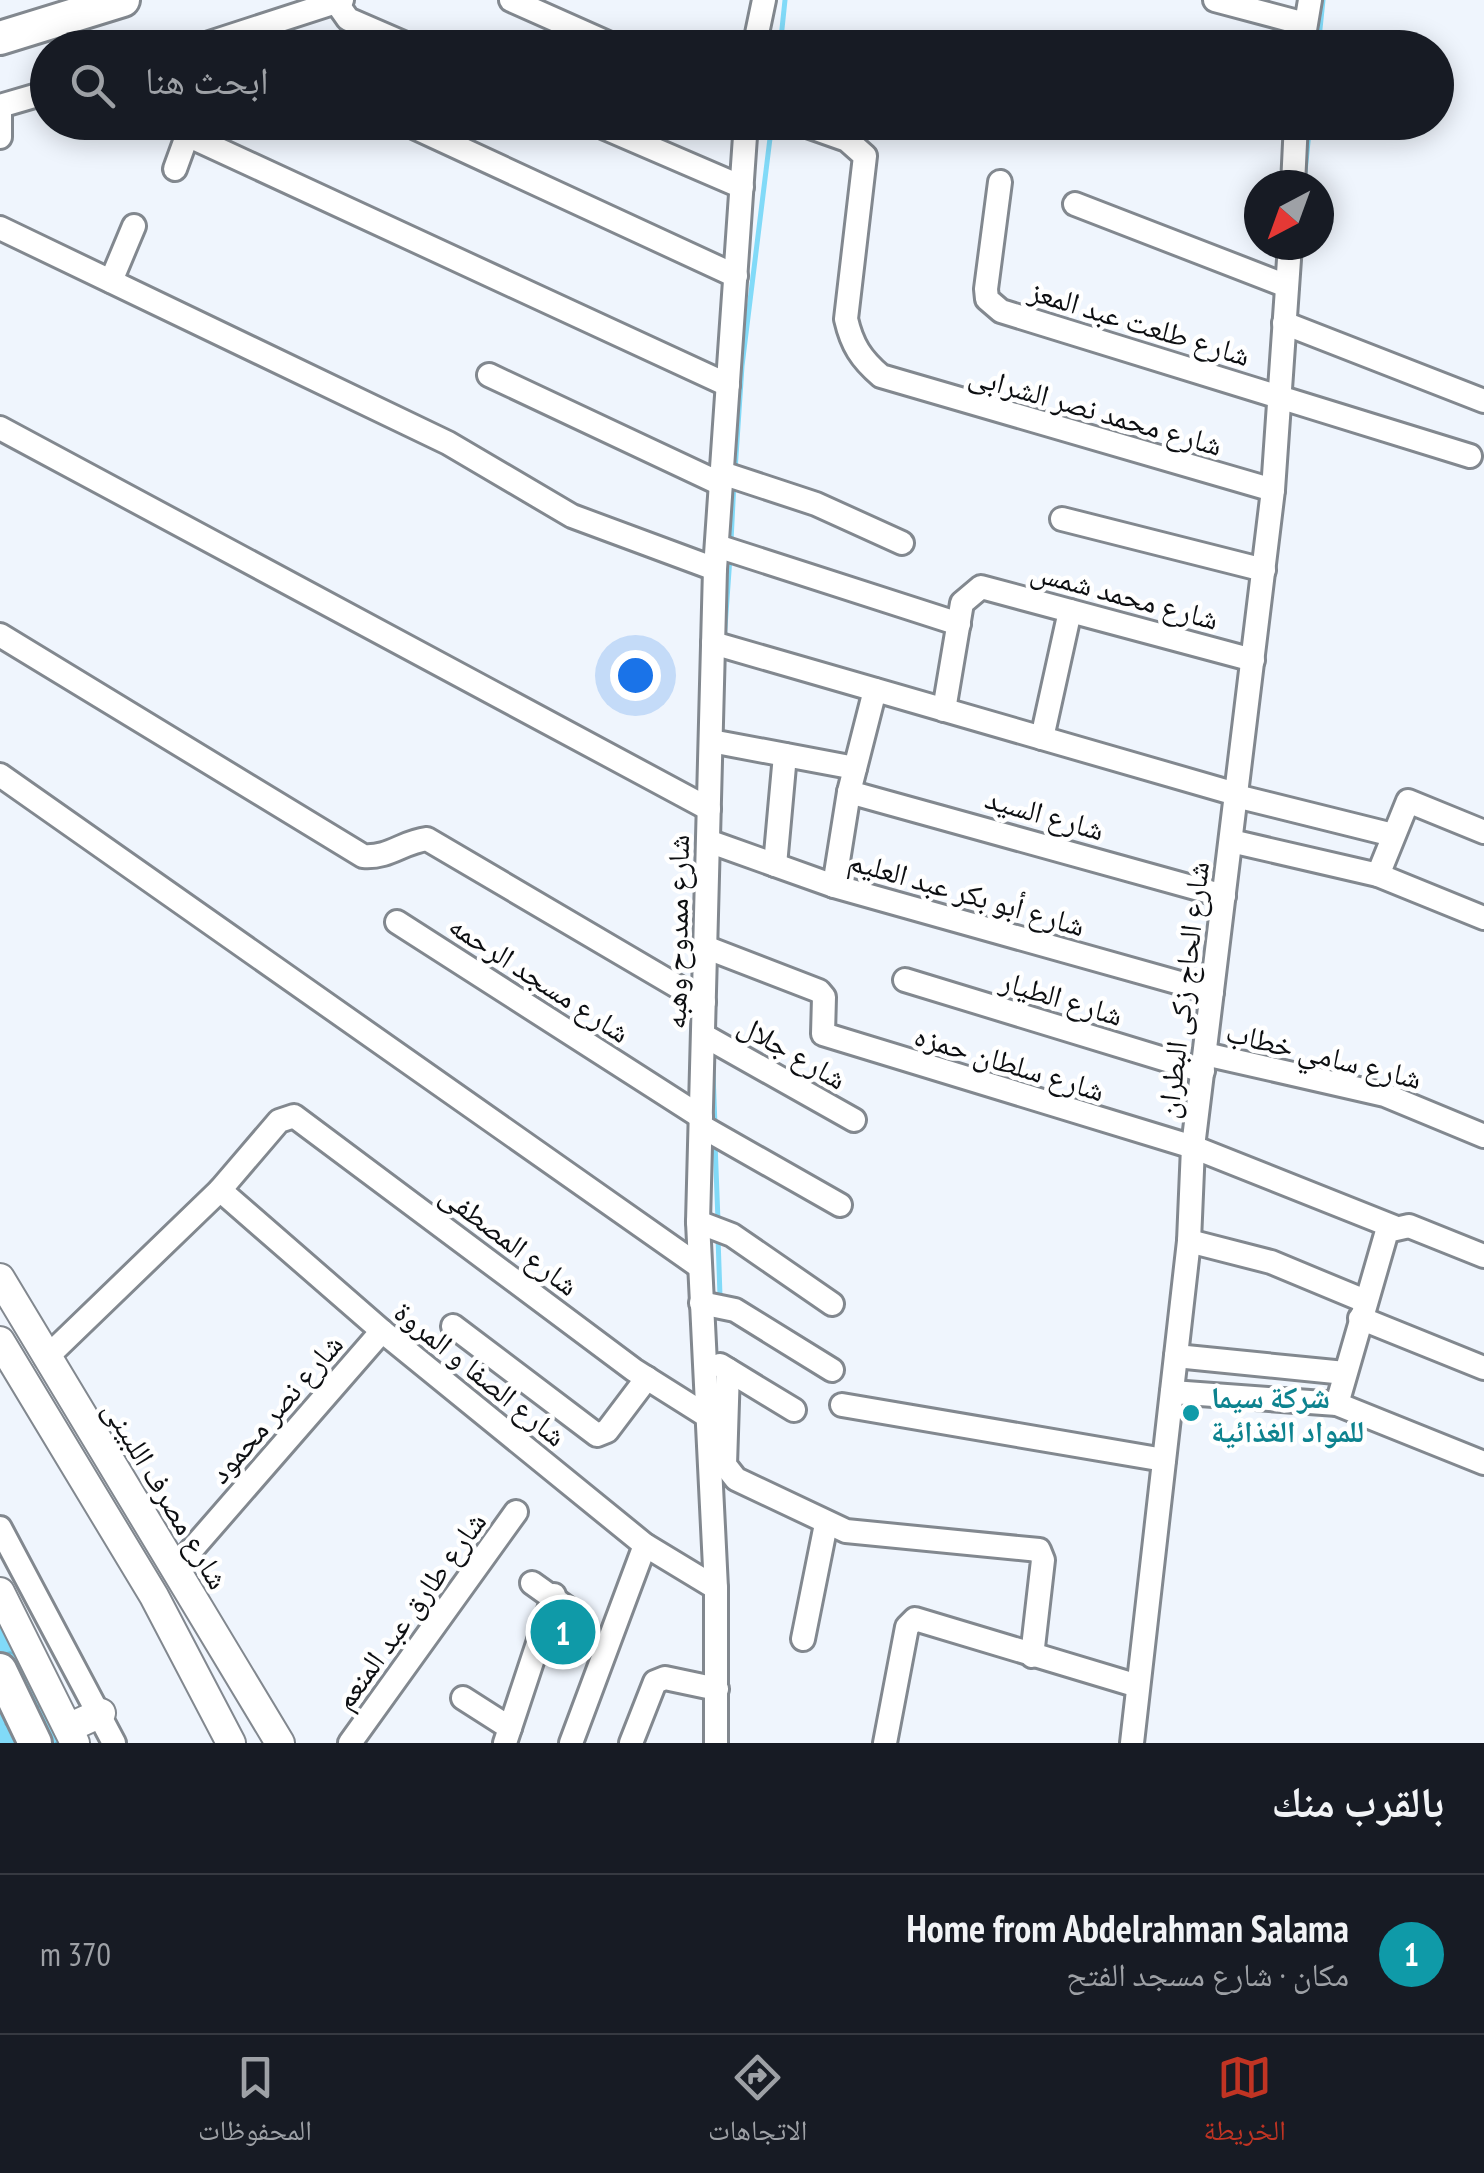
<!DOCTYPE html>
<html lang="ar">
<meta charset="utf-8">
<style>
:root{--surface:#171b24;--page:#242831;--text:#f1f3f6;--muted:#9ea1a6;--line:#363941;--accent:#c13423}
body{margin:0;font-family:"PT Sans Narrow","Noto Naskh Arabic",sans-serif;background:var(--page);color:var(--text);direction:rtl}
.compass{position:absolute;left:1244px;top:170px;width:90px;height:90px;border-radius:50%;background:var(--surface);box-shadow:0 5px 25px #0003;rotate:221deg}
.you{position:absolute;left:635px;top:675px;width:35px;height:35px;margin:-25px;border:8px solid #fff;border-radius:50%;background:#1a73e8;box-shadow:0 0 0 15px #1a73e833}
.badge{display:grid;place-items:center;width:65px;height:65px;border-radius:50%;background:var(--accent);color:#fff;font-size:32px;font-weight:700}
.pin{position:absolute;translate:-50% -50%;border:5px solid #fff;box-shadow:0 2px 10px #0006}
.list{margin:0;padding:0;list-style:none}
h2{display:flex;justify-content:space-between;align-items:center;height:130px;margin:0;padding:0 40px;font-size:42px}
h2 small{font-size:32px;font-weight:400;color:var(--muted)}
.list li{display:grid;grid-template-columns:65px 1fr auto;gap:30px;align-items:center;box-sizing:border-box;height:160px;padding:0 40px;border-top:2px solid var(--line)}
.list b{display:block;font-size:38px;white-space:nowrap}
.list p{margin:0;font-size:32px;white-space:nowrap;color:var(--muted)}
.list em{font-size:32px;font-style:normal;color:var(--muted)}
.icon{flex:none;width:55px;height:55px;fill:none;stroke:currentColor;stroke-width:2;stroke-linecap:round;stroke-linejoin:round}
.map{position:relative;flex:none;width:1484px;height:1743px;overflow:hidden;direction:ltr}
.search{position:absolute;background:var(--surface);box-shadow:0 5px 25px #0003;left:30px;right:30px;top:30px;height:110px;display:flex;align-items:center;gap:25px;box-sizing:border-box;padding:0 35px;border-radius:55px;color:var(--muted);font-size:38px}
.sheet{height:290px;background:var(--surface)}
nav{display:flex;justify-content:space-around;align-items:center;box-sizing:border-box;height:140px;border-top:2px solid var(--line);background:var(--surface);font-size:28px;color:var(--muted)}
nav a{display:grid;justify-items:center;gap:5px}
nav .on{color:var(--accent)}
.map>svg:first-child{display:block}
.water{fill:url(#water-ripples)}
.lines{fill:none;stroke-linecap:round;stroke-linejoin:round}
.stream{stroke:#81daf8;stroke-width:5}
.minor-casing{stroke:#82888f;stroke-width:28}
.major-casing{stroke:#82888f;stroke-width:32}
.highway-casing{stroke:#82888f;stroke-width:38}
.minor{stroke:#fff;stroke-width:22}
.major{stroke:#fff;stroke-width:28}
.highway{stroke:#fff;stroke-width:32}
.culture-dot{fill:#0f9aa8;stroke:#fff;stroke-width:4}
.labels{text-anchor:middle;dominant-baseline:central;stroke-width:9;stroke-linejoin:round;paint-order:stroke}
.street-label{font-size:30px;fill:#0d0f12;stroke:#fff}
.culture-label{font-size:30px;font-weight:bold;fill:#0d838f;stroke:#fff;text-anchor:start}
</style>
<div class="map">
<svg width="1484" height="1743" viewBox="0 0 1484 1743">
<defs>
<pattern id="water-ripples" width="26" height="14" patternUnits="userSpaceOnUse" patternTransform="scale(2.5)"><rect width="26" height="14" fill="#81daf8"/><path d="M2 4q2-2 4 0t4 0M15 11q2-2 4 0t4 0" fill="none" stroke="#6ebad4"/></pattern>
</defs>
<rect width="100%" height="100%" fill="#eff5fd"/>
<path class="water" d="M0,1606L67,1743H0Z"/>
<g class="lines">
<g class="stream">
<path d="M780,48L785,0"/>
<path d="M1318,48L1323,0"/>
<path d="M1305,172L1310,122"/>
<path d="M735,471L742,366L772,122"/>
<path d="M731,541L734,482"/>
<path d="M724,641L730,557"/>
<path d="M713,1072L715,1126"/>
<path d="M715,1142L718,1221"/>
<path d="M718,1237L720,1296"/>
</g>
<defs>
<g id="minor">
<path d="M511,0L619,48"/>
<path d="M1215,0L1305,24"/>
<path d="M336,2L348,19L415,48"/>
<path d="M194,48L342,0"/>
<path d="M754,48L764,0"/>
<path d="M1302,48L1310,0"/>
<path d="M0,106L48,92"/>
<path d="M0,111V137"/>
<path d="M403,122L736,276"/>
<path d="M591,122L742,187"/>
<path d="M796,122L847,140L865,156L846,319C852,345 861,359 881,376L1273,490"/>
<path d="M187,135L728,385"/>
<path d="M175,169L191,125"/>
<path d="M1000,182L986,289L987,299L1001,311L1470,456"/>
<path d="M1293,185L1296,122"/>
<path d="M1075,204L1287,286"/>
<path d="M0,228L448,443L572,516L715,569"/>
<path d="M111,281L134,226"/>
<path d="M1284,323L1484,401"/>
<path d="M489,375L721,484"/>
<path d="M0,428L709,809"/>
<path d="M722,473L816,504L902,543"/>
<path d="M1062,519L1264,570"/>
<path d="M717,546L959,624"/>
<path d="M0,635L363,856C390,858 402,842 427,839L704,1002"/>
<path d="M713,643L1236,794"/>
<path d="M944,710L962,603L981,587L1253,660"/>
<path d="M1042,738L1070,611"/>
<path d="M711,741L855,768"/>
<path d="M0,775L700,1267"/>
<path d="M849,792L1224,896"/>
<path d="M1236,796L1393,835"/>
<path d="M708,841L834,886L1212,992"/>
<path d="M1231,841L1378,875L1484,918"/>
<path d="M775,865L785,755"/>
<path d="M1378,875L1408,801L1484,832"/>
<path d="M834,886L849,792L875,690"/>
<path d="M397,922L701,1117"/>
<path d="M705,947L819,991L824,997L823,1034L1193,1147L1394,1227"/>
<path d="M905,980L1203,1071"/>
<path d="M703,1035L854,1120"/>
<path d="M1205,1054L1385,1095L1484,1136"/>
<path d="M701,1126L840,1205"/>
<path d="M220,1190L382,1331L645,1545L716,1588"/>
<path d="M698,1222L732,1235L832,1304"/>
<path d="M1189,1241L1271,1262L1365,1301"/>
<path d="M701,1303L735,1310L832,1370"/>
<path d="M1360,1318L1484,1368"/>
<path d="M453,1326L597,1435L607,1431L647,1378"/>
<path d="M1176,1356L1345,1373"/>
<path d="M46,1358L220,1190L279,1121L294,1116L634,1370L707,1416"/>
<path d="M720,1365L794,1410"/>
<path d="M728,1370L725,1465L736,1479L846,1531L1039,1550L1043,1560L1032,1656"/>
<path d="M1172,1392L1337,1404L1484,1463"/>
<path d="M1337,1404L1387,1231L1409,1226L1484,1256"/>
<path d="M842,1405L1164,1460"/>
<path d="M0,1528L114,1743"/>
<path d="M174,1570L382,1331"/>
<path d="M532,1583L581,1618"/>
<path d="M803,1639L826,1524"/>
<path d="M463,1698L510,1728"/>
<path d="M350,1743L516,1512"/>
<path d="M505,1743L554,1595"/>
<path d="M571,1743L645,1545"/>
<path d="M631,1743L655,1682L665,1678L717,1689"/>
<path d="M716,1743V1588L698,1222L715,569L746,122"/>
<path d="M885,1743L907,1627L915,1619L1138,1686"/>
<path d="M1132,1743L1189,1241L1193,1147L1273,490L1290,245"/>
</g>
<g id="major">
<path d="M0,1278L280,1743"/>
<path d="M0,1341L154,1596L231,1743"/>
<path d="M0,1592L75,1743"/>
<path d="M68,1728L101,1713"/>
</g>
<g id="highway">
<path d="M0,38L123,0"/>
<path d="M0,1670L35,1743"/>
</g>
</defs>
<use href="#minor" class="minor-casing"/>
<use href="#major" class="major-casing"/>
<use href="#highway" class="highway-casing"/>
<use href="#minor" class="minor"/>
<use href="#major" class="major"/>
<use href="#highway" class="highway"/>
</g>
<circle class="culture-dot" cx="1191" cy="1413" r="10"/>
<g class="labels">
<g class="street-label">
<text transform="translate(1140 322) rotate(17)">شارع طلعت عبد المعز</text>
<text transform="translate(1096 409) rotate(16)">شارع محمد نصر الشرابى</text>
<text transform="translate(1125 594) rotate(15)">شارع محمد شمس</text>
<text transform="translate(1045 813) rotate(16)">شارع السيد</text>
<text transform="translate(967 892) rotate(16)">شارع أبو بكر عبد العليم</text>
<text transform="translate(676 932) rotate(-89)">شارع ممدوح وهبه</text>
<text transform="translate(540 978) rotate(33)">شارع مسجد الرحمه</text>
<text transform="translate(1182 990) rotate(-83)">شارع الحاج زكى البطران</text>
<text transform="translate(1062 997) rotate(17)">شارع الطيار</text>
<text transform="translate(793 1051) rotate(30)">شارع جلال</text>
<text transform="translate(1324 1054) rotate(14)">شارع سامي خطاب</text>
<text transform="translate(1010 1062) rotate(17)">شارع سلطان حمزه</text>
<text transform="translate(510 1239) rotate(37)">شارع المصطفى</text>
<text transform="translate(481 1373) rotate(39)">شارع الصفا و المروة</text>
<text transform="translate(275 1408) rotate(-49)">شارع نصر محمود</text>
<text transform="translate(167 1494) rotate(59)">شارع مصرف اللبينى</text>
<text transform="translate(409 1610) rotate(-54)">شارع طارق عبد المنعم</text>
</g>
<g class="culture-label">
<text x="1211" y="1396">شركة سيما<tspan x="1211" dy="34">للمواد الغذائية</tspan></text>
</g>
</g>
</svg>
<svg class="compass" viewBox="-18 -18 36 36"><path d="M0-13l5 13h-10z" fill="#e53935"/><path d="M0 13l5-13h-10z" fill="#9ea1a6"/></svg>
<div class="you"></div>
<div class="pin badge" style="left:563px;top:1632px;background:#0f9aa8">1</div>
<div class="search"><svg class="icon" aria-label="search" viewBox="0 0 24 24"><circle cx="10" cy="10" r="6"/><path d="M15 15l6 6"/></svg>ابحث هنا</div>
</div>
<section class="sheet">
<h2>بالقرب منك<small></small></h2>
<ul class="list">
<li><span class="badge" style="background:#0f9aa8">1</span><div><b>Home from Abdelrahman Salama</b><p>مكان · شارع مسجد الفتح</p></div><em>370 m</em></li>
</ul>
</section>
<nav>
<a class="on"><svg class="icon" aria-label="map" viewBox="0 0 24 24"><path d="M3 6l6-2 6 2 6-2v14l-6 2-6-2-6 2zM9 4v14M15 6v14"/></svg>الخريطة</a>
<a><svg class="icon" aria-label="directions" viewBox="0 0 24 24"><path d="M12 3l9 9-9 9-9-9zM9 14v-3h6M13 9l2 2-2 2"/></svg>الاتجاهات</a>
<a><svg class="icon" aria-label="saved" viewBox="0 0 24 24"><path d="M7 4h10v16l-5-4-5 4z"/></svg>المحفوظات</a>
</nav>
